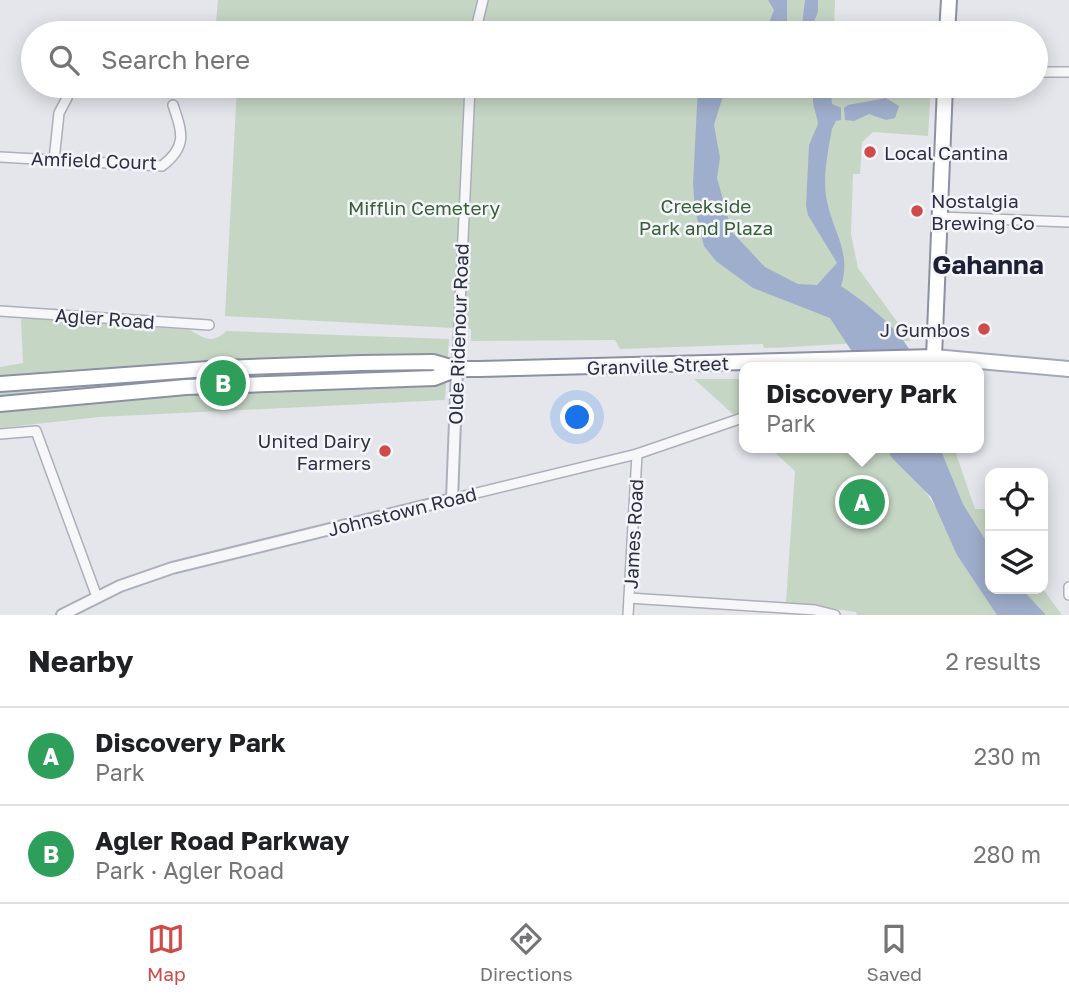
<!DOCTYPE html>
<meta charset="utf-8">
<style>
:root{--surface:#fff;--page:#f6f6f6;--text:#202124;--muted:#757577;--line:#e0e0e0;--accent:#d04a49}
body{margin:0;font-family:"Golos Text",sans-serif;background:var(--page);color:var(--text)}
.controls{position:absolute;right:21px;bottom:21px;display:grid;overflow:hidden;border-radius:14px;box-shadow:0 4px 18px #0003}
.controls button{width:63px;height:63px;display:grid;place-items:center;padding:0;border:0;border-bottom:2px solid var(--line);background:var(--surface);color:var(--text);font:35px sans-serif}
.you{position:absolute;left:578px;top:418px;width:24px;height:24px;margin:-18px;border:5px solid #fff;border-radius:50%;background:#1a73e8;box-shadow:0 0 0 10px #1a73e833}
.badge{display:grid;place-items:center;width:46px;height:46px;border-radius:50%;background:var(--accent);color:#fff;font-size:23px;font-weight:700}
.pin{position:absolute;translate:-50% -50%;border:4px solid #fff;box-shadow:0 2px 7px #0006}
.popup{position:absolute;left:739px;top:362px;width:245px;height:91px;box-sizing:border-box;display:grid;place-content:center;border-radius:14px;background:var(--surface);filter:drop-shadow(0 2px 5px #0005);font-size:23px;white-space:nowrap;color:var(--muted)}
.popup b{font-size:26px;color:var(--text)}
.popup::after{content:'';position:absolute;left:50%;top:100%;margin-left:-14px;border:14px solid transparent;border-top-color:var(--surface)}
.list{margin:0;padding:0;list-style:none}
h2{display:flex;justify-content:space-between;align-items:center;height:91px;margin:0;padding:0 28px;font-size:30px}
h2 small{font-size:23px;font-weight:400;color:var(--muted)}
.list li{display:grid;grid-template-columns:46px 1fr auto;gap:21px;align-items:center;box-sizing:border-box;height:98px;padding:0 28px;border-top:2px solid var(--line)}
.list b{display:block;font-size:26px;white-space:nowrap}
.list p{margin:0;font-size:23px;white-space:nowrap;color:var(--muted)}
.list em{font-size:23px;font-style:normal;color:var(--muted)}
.icon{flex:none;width:38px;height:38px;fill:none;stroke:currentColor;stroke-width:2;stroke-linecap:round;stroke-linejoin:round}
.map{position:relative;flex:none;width:1069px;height:615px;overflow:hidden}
.search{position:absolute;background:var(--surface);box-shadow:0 4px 18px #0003;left:21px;right:21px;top:21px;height:77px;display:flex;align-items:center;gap:18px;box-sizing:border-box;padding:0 24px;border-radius:38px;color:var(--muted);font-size:26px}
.sheet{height:287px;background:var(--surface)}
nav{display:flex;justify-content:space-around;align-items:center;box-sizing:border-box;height:98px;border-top:2px solid var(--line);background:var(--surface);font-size:19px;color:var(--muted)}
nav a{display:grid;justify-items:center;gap:4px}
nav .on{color:var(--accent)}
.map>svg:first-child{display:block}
.green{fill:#c6d6c5}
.water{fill:#9faecc}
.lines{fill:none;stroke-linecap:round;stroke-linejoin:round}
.minor-casing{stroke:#acafba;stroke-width:12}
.tertiary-casing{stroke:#acafba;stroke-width:14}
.primary-casing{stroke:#a3a8b8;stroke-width:18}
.trunk-casing{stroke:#8b90a3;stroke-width:18}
.minor{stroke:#f7f7fa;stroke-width:9}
.tertiary{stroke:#f7f7fa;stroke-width:10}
.primary{stroke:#fff;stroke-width:14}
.trunk{stroke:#fff;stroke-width:14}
.poi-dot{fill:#d04a49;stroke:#f4f5f9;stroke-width:2.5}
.labels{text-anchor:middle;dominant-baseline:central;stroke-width:5;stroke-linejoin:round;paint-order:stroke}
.poi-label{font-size:19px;fill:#2b3044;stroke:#f4f5f9;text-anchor:start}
.street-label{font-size:19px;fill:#2b3044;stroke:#f4f5f9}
.park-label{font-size:19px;fill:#396038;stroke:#f4f5f9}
.district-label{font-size:26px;font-weight:bold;fill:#1d2135;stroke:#f4f5f9}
</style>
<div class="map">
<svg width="1069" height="615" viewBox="0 0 1069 615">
<rect width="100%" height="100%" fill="#e4e6ec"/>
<g class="green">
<path d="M218,0H835L834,33H215Z"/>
<path d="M237,86H841L846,94L856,86H931L928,136L873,132L862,142L860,174H853L851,234L858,268L911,341C862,341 813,347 764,348L763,344L620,349L615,340L471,341V329L225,316Z"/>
<path d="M29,318L190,330C205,339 213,344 226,331L449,339L445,400L99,417L0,428V367L23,363L21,319Z"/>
<path d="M694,379H745V425Z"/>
<path d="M770,448H904L925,491L1004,615H857L856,612L786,602L795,471Z"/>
<path d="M940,448H954L975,509H990V547L963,504Z"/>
<path d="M1022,589H1043L1062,615H1046Z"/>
</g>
<g class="water">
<path d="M768,0H787V27L793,33H765L774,10Z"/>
<path d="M805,0H818V12L810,31L793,33H798L802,25Z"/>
<path d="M698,86H734L722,99L714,125L720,158L717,178L732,232L765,267L798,284L817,285L837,263L808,215L806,206L809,145L818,124C816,109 809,102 816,86H830L832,104L841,108V120L836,121L832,129C828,150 822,180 827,201C833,232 852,253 841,286C870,306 906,333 918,367H862L830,318L753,288L716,261L704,246L695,210L693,184Z"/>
<path d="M886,98L899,106L895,118L886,120L869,114L854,121L845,120L844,108L848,105Z"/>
<path d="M887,448H940L963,504L990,547V589H1022L1046,615H997L957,555L931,497L892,458Z"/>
</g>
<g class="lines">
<defs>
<g id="minor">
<path d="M475,33L483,0"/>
<path d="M1036,72H1069"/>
<path d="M0,157L162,166C188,146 182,132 173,105"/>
<path d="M54,160L59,113L67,98"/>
<path d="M939,217L1069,222"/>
<path d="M0,311L209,325"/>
<path d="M457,369L470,86"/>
<path d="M0,434L36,431L97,597"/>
<path d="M452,499L637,454L745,417"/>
<path d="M1069,595V587"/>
<path d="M629,598L815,610L835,615"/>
<path d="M628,615L637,454"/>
</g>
<path id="tertiary" d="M62,615L120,586L172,568L452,499L457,369"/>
<path id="primary" d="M934,357L1069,369"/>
<g id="trunk">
<path d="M947,33L949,0"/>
<path d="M0,384L222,368L361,363L433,362L457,369H479L934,357L945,86"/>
<path d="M0,404L186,387L434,378L457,369"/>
</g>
</defs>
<use href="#minor" class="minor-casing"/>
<use href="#tertiary" class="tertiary-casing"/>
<use href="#primary" class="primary-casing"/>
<use href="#trunk" class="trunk-casing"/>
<use href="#minor" class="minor"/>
<use href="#tertiary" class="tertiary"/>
<use href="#primary" class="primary"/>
<use href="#trunk" class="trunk"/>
</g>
<g class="poi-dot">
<circle cx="870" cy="152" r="7"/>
<circle cx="917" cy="211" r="7"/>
<circle cx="984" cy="329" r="7"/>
<circle cx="385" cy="451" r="7"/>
</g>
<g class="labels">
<g class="poi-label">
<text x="884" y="152">Local Cantina</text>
<text x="931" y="200">Nostalgia<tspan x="931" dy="22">Brewing Co</tspan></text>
<text x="970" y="329" text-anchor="end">J Gumbos</text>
<text x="371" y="440" text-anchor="end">United Dairy<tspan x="371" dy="22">Farmers</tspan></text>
</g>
<g class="street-label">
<text transform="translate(94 160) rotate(2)">Amfield Court</text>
<text transform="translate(105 318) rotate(4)">Agler Road</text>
<text transform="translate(458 334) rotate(-88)">Olde Ridenour Road</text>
<text transform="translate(658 365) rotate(-2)">Granville Street</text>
<text transform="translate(402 511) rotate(-14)">Johnstown Road</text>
<text transform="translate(633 534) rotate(-87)">James Road</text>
</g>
<g class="park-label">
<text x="706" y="205">Creekside<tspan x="706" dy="22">Park and Plaza</tspan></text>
<text x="424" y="207">Mifflin Cemetery</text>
</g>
<g class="district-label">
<text x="988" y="264">Gahanna</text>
</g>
</g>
</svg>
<div class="controls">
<button><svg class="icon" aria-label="locate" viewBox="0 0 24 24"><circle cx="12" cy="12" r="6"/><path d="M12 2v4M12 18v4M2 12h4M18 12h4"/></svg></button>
<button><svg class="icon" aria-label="layers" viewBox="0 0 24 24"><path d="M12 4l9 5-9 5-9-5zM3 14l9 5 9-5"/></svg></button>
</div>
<div class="you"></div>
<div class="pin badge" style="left:862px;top:502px;background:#2e9e5b">A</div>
<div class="popup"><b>Discovery Park</b>Park</div>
<div class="pin badge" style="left:223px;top:383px;background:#2e9e5b">B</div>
<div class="search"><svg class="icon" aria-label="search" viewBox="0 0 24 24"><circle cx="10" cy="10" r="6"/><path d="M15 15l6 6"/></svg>Search here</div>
</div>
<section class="sheet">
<h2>Nearby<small>2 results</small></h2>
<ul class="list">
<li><span class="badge" style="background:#2e9e5b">A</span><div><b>Discovery Park</b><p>Park</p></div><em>230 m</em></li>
<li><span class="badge" style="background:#2e9e5b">B</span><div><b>Agler Road Parkway</b><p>Park · Agler Road</p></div><em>280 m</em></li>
</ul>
</section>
<nav>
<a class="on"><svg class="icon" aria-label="map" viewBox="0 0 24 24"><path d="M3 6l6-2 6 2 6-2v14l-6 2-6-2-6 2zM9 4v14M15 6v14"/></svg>Map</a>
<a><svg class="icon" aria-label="directions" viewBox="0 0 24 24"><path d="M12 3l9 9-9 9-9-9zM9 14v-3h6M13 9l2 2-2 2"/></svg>Directions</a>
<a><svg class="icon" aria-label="saved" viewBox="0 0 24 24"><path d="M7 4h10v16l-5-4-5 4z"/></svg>Saved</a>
</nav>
